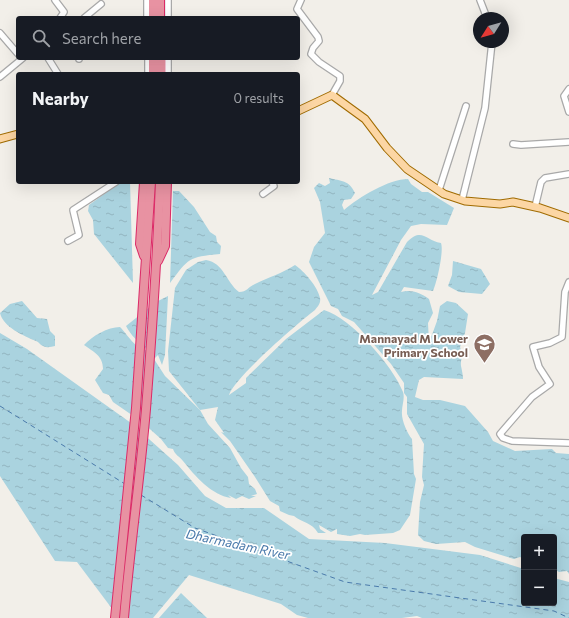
<!DOCTYPE html>
<meta charset="utf-8">
<style>
:root{--surface:#171b24;--page:#242831;--text:#f1f3f6;--muted:#9ea1a6;--line:#363941}
body{margin:0;font-family:Commissioner,sans-serif;background:var(--page);color:var(--text)}
.controls{position:absolute;right:12px;bottom:12px;display:grid;overflow:hidden;border-radius:4px;box-shadow:0 4px 16px #0002}
.controls button{width:36px;height:36px;display:grid;place-items:center;padding:0;border:0;border-bottom:1px solid var(--line);background:var(--surface);color:var(--text);font:20px sans-serif}
.compass{position:absolute;left:473px;top:12px;width:36px;height:36px;border-radius:50%;background:var(--surface);box-shadow:0 4px 16px #0002;rotate:233deg}
.list{margin:0;padding:0;list-style:none}
h2{display:flex;justify-content:space-between;align-items:center;height:52px;margin:0;padding:0 16px;font-size:17px}
h2 small{font-size:13px;font-weight:400;color:var(--muted)}
.icon{flex:none;width:22px;height:22px;fill:none;stroke:currentColor;stroke-width:2;stroke-linecap:round;stroke-linejoin:round}
.map{position:relative;flex:none;width:569px;height:618px;overflow:hidden}
.search{position:absolute;background:var(--surface);box-shadow:0 4px 16px #0002;left:16px;top:16px;width:284px;height:44px;display:flex;align-items:center;gap:10px;box-sizing:border-box;padding:0 14px;border-radius:4px;color:var(--muted);font-size:15px}
.panel{position:absolute;background:var(--surface);box-shadow:0 4px 16px #0002;left:16px;top:72px;width:284px;height:112px;border-radius:4px}
.map>svg:first-child{display:block}
.water{fill:url(#water-ripples)}
.lines{fill:none;stroke-linecap:round;stroke-linejoin:round}
.ferry{stroke:#4a7aab;stroke-width:1;stroke-dasharray:5 4;stroke-linecap:butt}
.minor-casing{stroke:#a9a9a9;stroke-width:8}
.major-casing{stroke:#a06b00;stroke-width:9}
.highway-casing{stroke:#dc2a67;stroke-width:10}
.minor{stroke:#fff;stroke-width:5.5}
.major{stroke:#fcd6a4;stroke-width:7}
.highway{stroke:#e892a2;stroke-width:8}
.labels{text-anchor:middle;dominant-baseline:central;stroke-width:3.5;stroke-linejoin:round;paint-order:stroke}
.education-label{font-size:12px;font-weight:bold;fill:#785e54;stroke:#fff;text-anchor:end}
.water-label{font-size:13px;font-style:italic;fill:#4a7aab;stroke:#fff}
</style>
<div class="map">
<svg width="569" height="618" viewBox="0 0 569 618">
<defs>
<pattern id="water-ripples" width="26" height="14" patternUnits="userSpaceOnUse"><rect width="26" height="14" fill="#aad3df"/><path d="M2 4q2-2 4 0t4 0M15 11q2-2 4 0t4 0" fill="none" stroke="#92b5bf"/></pattern>
</defs>
<rect width="100%" height="100%" fill="#f2efe9"/>
<g class="water">
<path d="M329,178C341,181 349,180 355,193L351,199L344,200L342,205L344,210C359,197 389,179 408,179L411,184L422,192H428L454,208L447,225L421,224L411,226L401,240L372,295L378,292L407,242C422,227 425,240 441,243C444,251 437,282 433,291L404,287L401,292C411,289 421,293 429,299L433,313L428,323L429,343L437,321L440,306L447,301L456,303L468,314L465,333L460,347C464,358 460,359 461,366C462,371 463,375 463,379L424,377L419,380L415,397L423,400H440L465,406L488,432L493,441L515,451L552,449L556,453L569,454V574L567,571L559,572L554,569V537H524V559L520,557L514,559L475,547L465,542L436,544L424,541L418,535L420,502L424,485L422,477L424,444L407,414V397L404,393V383L391,364L354,322L342,316L338,309L331,306L309,262L314,247L325,233L320,202L314,188L319,183L325,186L330,183Z"/>
<path d="M121,182H130L133,283L94,234L93,220L88,211L89,205Z"/>
<path d="M173,191H179L194,207L210,232L216,236L217,242L221,246L220,254C188,257 189,258 170,283Z"/>
<path d="M206,260C224,263 226,282 239,292C247,292 248,287 255,284C269,277 283,273 295,265C304,271 318,287 320,298C321,303 318,306 315,310C298,323 235,377 229,395L246,383V378L286,339L324,310C351,318 393,366 403,392C405,398 402,405 402,411C401,419 407,433 412,439L414,474L416,479L410,515L400,530L393,533L365,535L360,534L350,536L337,534V529L331,532L319,525L320,529L326,533H318C312,522 302,523 294,516L289,515L280,511L279,506L270,501L255,477L230,441L221,432L224,433L215,420L218,407L200,410L169,371L168,351L175,288L186,270L198,262Z"/>
<path d="M453,261L481,269L490,284L482,294L459,292L448,286L452,275Z"/>
<path d="M168,296L165,355L162,365L158,355L154,359L165,376L200,410L208,424L230,448L241,468L248,477L249,484L255,489L257,494L251,496H256L249,499L242,496L236,499L228,495L231,498C211,495 195,476 183,461C179,456 175,455 173,449L168,448L161,439L142,422L113,402L109,395L103,393L95,380L103,369C103,356 94,352 84,345C92,336 108,327 120,327C128,335 135,349 147,350C139,342 131,336 126,326L156,302Z"/>
<path d="M22,301L37,318L47,319L50,331L55,336V346C51,347 47,348 43,346C40,345 39,342 36,341C24,336 3,327 0,313L10,304Z"/>
<path d="M0,333L27,349L131,423L178,465L205,496L226,508H264L309,539L385,543L480,555L524,569V603H554V578L569,582V618H422L417,616L402,618H308L297,615L281,604L189,575L153,618H119L77,562L55,561L0,476Z"/>
<path d="M181,593L207,618H159Z"/>
</g>
<g class="lines">
<g class="ferry">
<path d="M0,406L125,484"/>
<path d="M141,495L195,528L345,582L554,611L569,618"/>
</g>
<defs>
<g id="minor">
<path d="M55,0L64,12L60,18"/>
<path d="M168,0V18"/>
<path d="M301,0L297,9L318,37L319,41L313,48L311,54L319,62L340,76V81L332,95"/>
<path d="M480,0L487,18"/>
<path d="M84,18L101,4"/>
<path d="M147,18V0"/>
<path d="M0,33L18,54"/>
<path d="M48,58L58,74"/>
<path d="M79,58V59"/>
<path d="M148,58V74"/>
<path d="M168,58V74"/>
<path d="M0,77L23,58"/>
<path d="M569,89L564,96L569,112"/>
<path d="M513,144L521,145L569,142"/>
<path d="M439,190L466,106"/>
<path d="M263,194L274,186L272,182"/>
<path d="M462,200L485,108L492,42"/>
<path d="M535,207L541,182L545,178L569,174"/>
<path d="M68,241L79,235L73,210L116,182"/>
<path d="M569,282L565,292L562,337L550,343L533,347L539,367L550,384L532,397L500,434L503,438L512,441L569,443"/>
</g>
<g id="major">
<path d="M298,111L332,95L365,119L387,148L407,169L444,194L465,201L500,204L513,202L540,208L569,218"/>
<path d="M0,139L18,134"/>
</g>
<g id="highway">
<path d="M153,18V0"/>
<path d="M160,18V0"/>
<path d="M161,58V74"/>
<path d="M153,74V58"/>
<path d="M144,256L140,244L144,182"/>
<path d="M158,261L165,246L167,182"/>
<path d="M115,618L136,408L151,182"/>
<path d="M124,618C130,548 140,479 146,409C152,334 157,258 160,182"/>
</g>
</defs>
<use href="#minor" class="minor-casing"/>
<use href="#major" class="major-casing"/>
<use href="#highway" class="highway-casing"/>
<use href="#minor" class="minor"/>
<use href="#major" class="major"/>
<use href="#highway" class="highway"/>
</g>
<defs>
<symbol id="school-pin" viewBox="-11 -11 22 30"><path d="M0 17L-7.5 6A9.5 9.5 0 1 1 7.5 6Z" fill="#8d6e63" stroke="#fff"/><path d="M0-5L7-2L0 1L-7-2ZM-4 1L0 2.5L4 1V4Q0 6-4 4Z" fill="#fff"/></symbol>
</defs>
<g fill-rule="evenodd">
<use href="#school-pin" x="472" y="332" width="25" height="34"/>
</g>
<g class="labels">
<g class="education-label">
<text x="468" y="338">Mannayad M Lower<tspan x="468" dy="14">Primary School</tspan></text>
</g>
<g class="water-label">
<text transform="translate(238 544) rotate(12)">Dharmadam River</text>
</g>
</g>
</svg>
<div class="controls">
<button>+</button>
<button>−</button>
</div>
<svg class="compass" viewBox="-18 -18 36 36"><path d="M0-13l5 13h-10z" fill="#e53935"/><path d="M0 13l5-13h-10z" fill="#9ea1a6"/></svg>
<div class="search"><svg class="icon" aria-label="search" viewBox="0 0 24 24"><circle cx="10" cy="10" r="6"/><path d="M15 15l6 6"/></svg>Search here</div>
<section class="panel">
<h2>Nearby<small>0 results</small></h2>
<ul class="list">
</ul>
</section>
</div>
